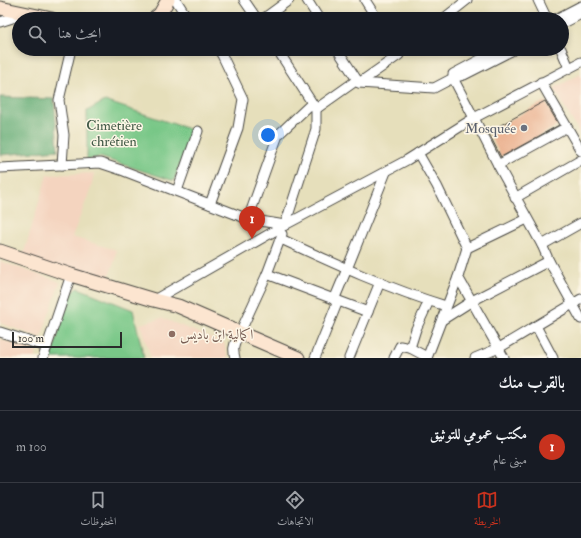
<!DOCTYPE html>
<html lang="ar">
<meta charset="utf-8">
<style>
:root{--surface:#171b24;--page:#242831;--text:#f1f3f6;--muted:#9ea1a6;--line:#363941;--accent:#c8321e}
body{margin:0;font-family:"IM FELL Double Pica",Amiri,serif;background:var(--page);color:var(--text);direction:rtl}
.scale{position:absolute;left:12px;bottom:10px;width:110px;box-sizing:border-box;padding-left:4px;border:2px solid #2b2b2b;border-top:0;font-size:11px;line-height:14px;white-space:nowrap;color:#2b2b2b;-webkit-text-stroke:3px #fcf5e5;paint-order:stroke}
.you{position:absolute;left:268px;top:135px;width:14px;height:14px;margin:-10px;border:3px solid #fff;border-radius:50%;background:#1a73e8;box-shadow:0 0 0 6px #1a73e833}
.badge{display:grid;place-items:center;width:26px;height:26px;border-radius:50%;background:var(--accent);color:#fff;font-size:13px;font-weight:700}
.pin{position:absolute;translate:-50% -33px;filter:drop-shadow(0 1px 2px #0008)}
.pin::after{content:'';position:absolute;top:21px;width:14px;height:12px;background:inherit;clip-path:polygon(0 0,100% 0,50% 100%)}
.list{margin:0;padding:0;list-style:none}
h2{display:flex;justify-content:space-between;align-items:center;height:52px;margin:0;padding:0 16px;font-size:17px}
h2 small{font-size:13px;font-weight:400;color:var(--muted)}
.list li{display:grid;grid-template-columns:26px 1fr auto;gap:12px;align-items:center;box-sizing:border-box;height:72px;padding:0 16px;border-top:1px solid var(--line)}
.list b{display:block;font-size:15px;white-space:nowrap}
.list p{margin:0;font-size:13px;white-space:nowrap;color:var(--muted)}
.list em{font-size:13px;font-style:normal;color:var(--muted)}
.icon{flex:none;width:22px;height:22px;fill:none;stroke:currentColor;stroke-width:2;stroke-linecap:round;stroke-linejoin:round}
.map{position:relative;flex:none;width:581px;height:358px;overflow:hidden;direction:ltr}
.search{position:absolute;background:var(--surface);box-shadow:0 2px 6px #0003;left:12px;right:12px;top:12px;height:44px;display:flex;align-items:center;gap:10px;box-sizing:border-box;padding:0 14px;border-radius:22px;color:var(--muted);font-size:15px}
.sheet{height:124px;background:var(--surface)}
nav{display:flex;justify-content:space-around;align-items:center;box-sizing:border-box;height:56px;border-top:1px solid var(--line);background:var(--surface);font-size:11px;color:var(--muted)}
nav a{display:grid;justify-items:center;gap:2px}
nav .on{color:var(--accent)}
.map>svg:first-child{display:block}
.built{fill:#f4d4bf}
.green{fill:#78c787;stroke:#527959}
.forest{fill:#62ac74;stroke:#466c50}
.building{fill:#ecb594}
.lines{fill:none;stroke-linecap:round;stroke-linejoin:round}
.street-casing{stroke:#474641;stroke-width:11}
.secondary-casing{stroke:#474641;stroke-width:15}
.street{stroke:#fff;stroke-width:9}
.secondary{stroke:#fce5d0;stroke-width:13}
.worship-dot{fill:#6b7280;stroke:#fcf5e5;stroke-width:1.5}
.education-dot{fill:#8d6e63;stroke:#fcf5e5;stroke-width:1.5}
.labels{text-anchor:middle;dominant-baseline:central;stroke-width:3;stroke-linejoin:round;paint-order:stroke}
.park-label{font-size:14px;fill:#425a47;stroke:#fcf5e5}
.worship-label{font-size:14px;fill:#5b616d;stroke:#fcf5e5;text-anchor:end}
.education-label{font-size:14px;fill:#785e54;stroke:#fcf5e5;text-anchor:start}
</style>
<div class="map">
<svg width="581" height="358" viewBox="0 0 581 358">
<rect width="100%" height="100%" fill="#fcf5e5"/>
<filter id="ink" filterUnits="userSpaceOnUse"><feTurbulence type="fractalNoise" baseFrequency=".025" numOctaves="2"/><feDisplacementMap in="SourceGraphic" scale="8" xChannelSelector="R" yChannelSelector="G"/><feConvolveMatrix kernelMatrix="1 2 1 2 8 2 1 2 1" color-interpolation-filters="sRGB"/></filter>
<filter id="wash" filterUnits="userSpaceOnUse"><feTurbulence type="fractalNoise" baseFrequency=".012" numOctaves="4" result="noise"/><feDisplacementMap in="SourceGraphic" scale="16" xChannelSelector="R" yChannelSelector="G"/><feGaussianBlur stdDeviation="0.9" result="paint"/><feColorMatrix in="noise" values="0 0 0 0 0 0 0 0 0 0 0 0 0 0 0 0 0 1.4 0 .05"/><feComposite in="paint" operator="in"/></filter>
<g filter="url(#wash)">
<rect width="100%" height="100%" fill="#e6dfbb"/>
<g class="built">
<path d="M581,74V136L554,88Z"/>
<path d="M94,173L91,188L72,237L116,250L115,260L106,284L22,259L47,175Z"/>
<path d="M0,261L60,282L41,338L0,323Z"/>
<path d="M162,318L224,343L228,358H151L140,324Z"/>
<path d="M0,339L37,352L35,358H0Z"/>
</g>
<g class="green">
<path d="M105,101L192,130L174,181L100,157L87,160V111Z"/>
<path d="M78,288L133,310L144,358H51L70,294Z"/>
</g>
<path class="forest" d="M0,97L54,99L58,150L0,155Z"/>
<g id="blocks">
<path class="building" d="M545,101L559,125L501,157L488,132Z"/>
</g>
</g>
<g filter="url(#ink)">
<use href="#blocks" fill-opacity="0" stroke="#474641" stroke-width="1"/>
<g class="lines">
<defs>
<g id="street">
<path d="M176,0L188,19"/>
<path d="M244,0L257,19"/>
<path d="M307,0L319,19"/>
<path d="M365,0L377,19"/>
<path d="M538,0L547,19"/>
<path d="M263,19L289,0"/>
<path d="M443,19L467,0"/>
<path d="M556,19L581,6"/>
<path d="M0,22L25,14"/>
<path d="M562,24L581,14"/>
<path d="M337,49L359,83L434,88L453,78L474,118L498,165L542,245L549,261L581,319"/>
<path d="M500,49L453,74V78L464,75L515,49"/>
<path d="M561,49L569,68"/>
<path d="M541,82L581,151"/>
<path d="M359,83L399,55L395,49"/>
<path d="M316,109L357,80"/>
<path d="M418,153L437,186L467,248"/>
<path d="M62,165L64,135L59,100L71,49"/>
<path d="M498,165L567,127"/>
<path d="M0,168L100,163L124,171L248,219L285,225L316,129V109L277,49"/>
<path d="M177,191L198,131"/>
<path d="M515,198L581,160"/>
<path d="M210,204L238,128L243,99L222,55L218,49"/>
<path d="M248,219L278,135L312,103"/>
<path d="M281,239C335,264 389,289 446,306"/>
<path d="M542,245L581,223"/>
<path d="M267,274L368,312"/>
<path d="M458,277L504,358"/>
<path d="M154,300L285,225L407,160L474,118L581,62"/>
<path d="M334,300L347,269L386,172"/>
<path d="M442,320L472,301L549,261"/>
<path d="M536,326L553,358"/>
<path d="M0,332L47,347"/>
<path d="M410,348L416,329L429,301"/>
<path d="M43,358L71,275"/>
<path d="M235,358C233,350 233,346 237,339L267,274L282,234"/>
<path d="M315,358L338,301"/>
<path d="M349,358L380,282"/>
<path d="M394,358L400,346L410,348L427,357"/>
<path d="M427,358L458,277L467,248L527,219"/>
<path d="M475,358L499,348L581,299"/>
</g>
<g id="secondary">
<path d="M0,8L52,19"/>
<path d="M154,19L160,14L168,0"/>
<path d="M0,251L71,275L154,300L178,306L298,358"/>
</g>
</defs>
<use href="#street" class="street-casing"/>
<use href="#secondary" class="secondary-casing"/>
<use href="#street" class="street"/>
<use href="#secondary" class="secondary"/>
</g>
</g>
<circle class="worship-dot" cx="524" cy="128" r="4"/>
<circle class="education-dot" cx="172" cy="334" r="4"/>
<g class="labels">
<g class="park-label">
<text x="114" y="125">Cimetière<tspan x="114" dy="16">chrétien</tspan></text>
</g>
<g class="worship-label">
<text x="516" y="128">Mosquée</text>
</g>
<g class="education-label">
<text x="180" y="334">اكمالية ابن باديس</text>
</g>
</g>
</svg>
<div class="scale">100 m</div>
<div class="you"></div>
<div class="pin badge" style="left:252px;top:239px">1</div>
<div class="search"><svg class="icon" aria-label="search" viewBox="0 0 24 24"><circle cx="10" cy="10" r="6"/><path d="M15 15l6 6"/></svg>ابحث هنا</div>
</div>
<section class="sheet">
<h2>بالقرب منك<small></small></h2>
<ul class="list">
<li><span class="badge">1</span><div><b>مكتب عمومي للتوثيق</b><p>مبنى عام</p></div><em>100 m</em></li>
</ul>
</section>
<nav>
<a class="on"><svg class="icon" aria-label="map" viewBox="0 0 24 24"><path d="M3 6l6-2 6 2 6-2v14l-6 2-6-2-6 2zM9 4v14M15 6v14"/></svg>الخريطة</a>
<a><svg class="icon" aria-label="directions" viewBox="0 0 24 24"><path d="M12 3l9 9-9 9-9-9zM9 14v-3h6M13 9l2 2-2 2"/></svg>الاتجاهات</a>
<a><svg class="icon" aria-label="saved" viewBox="0 0 24 24"><path d="M7 4h10v16l-5-4-5 4z"/></svg>المحفوظات</a>
</nav>
